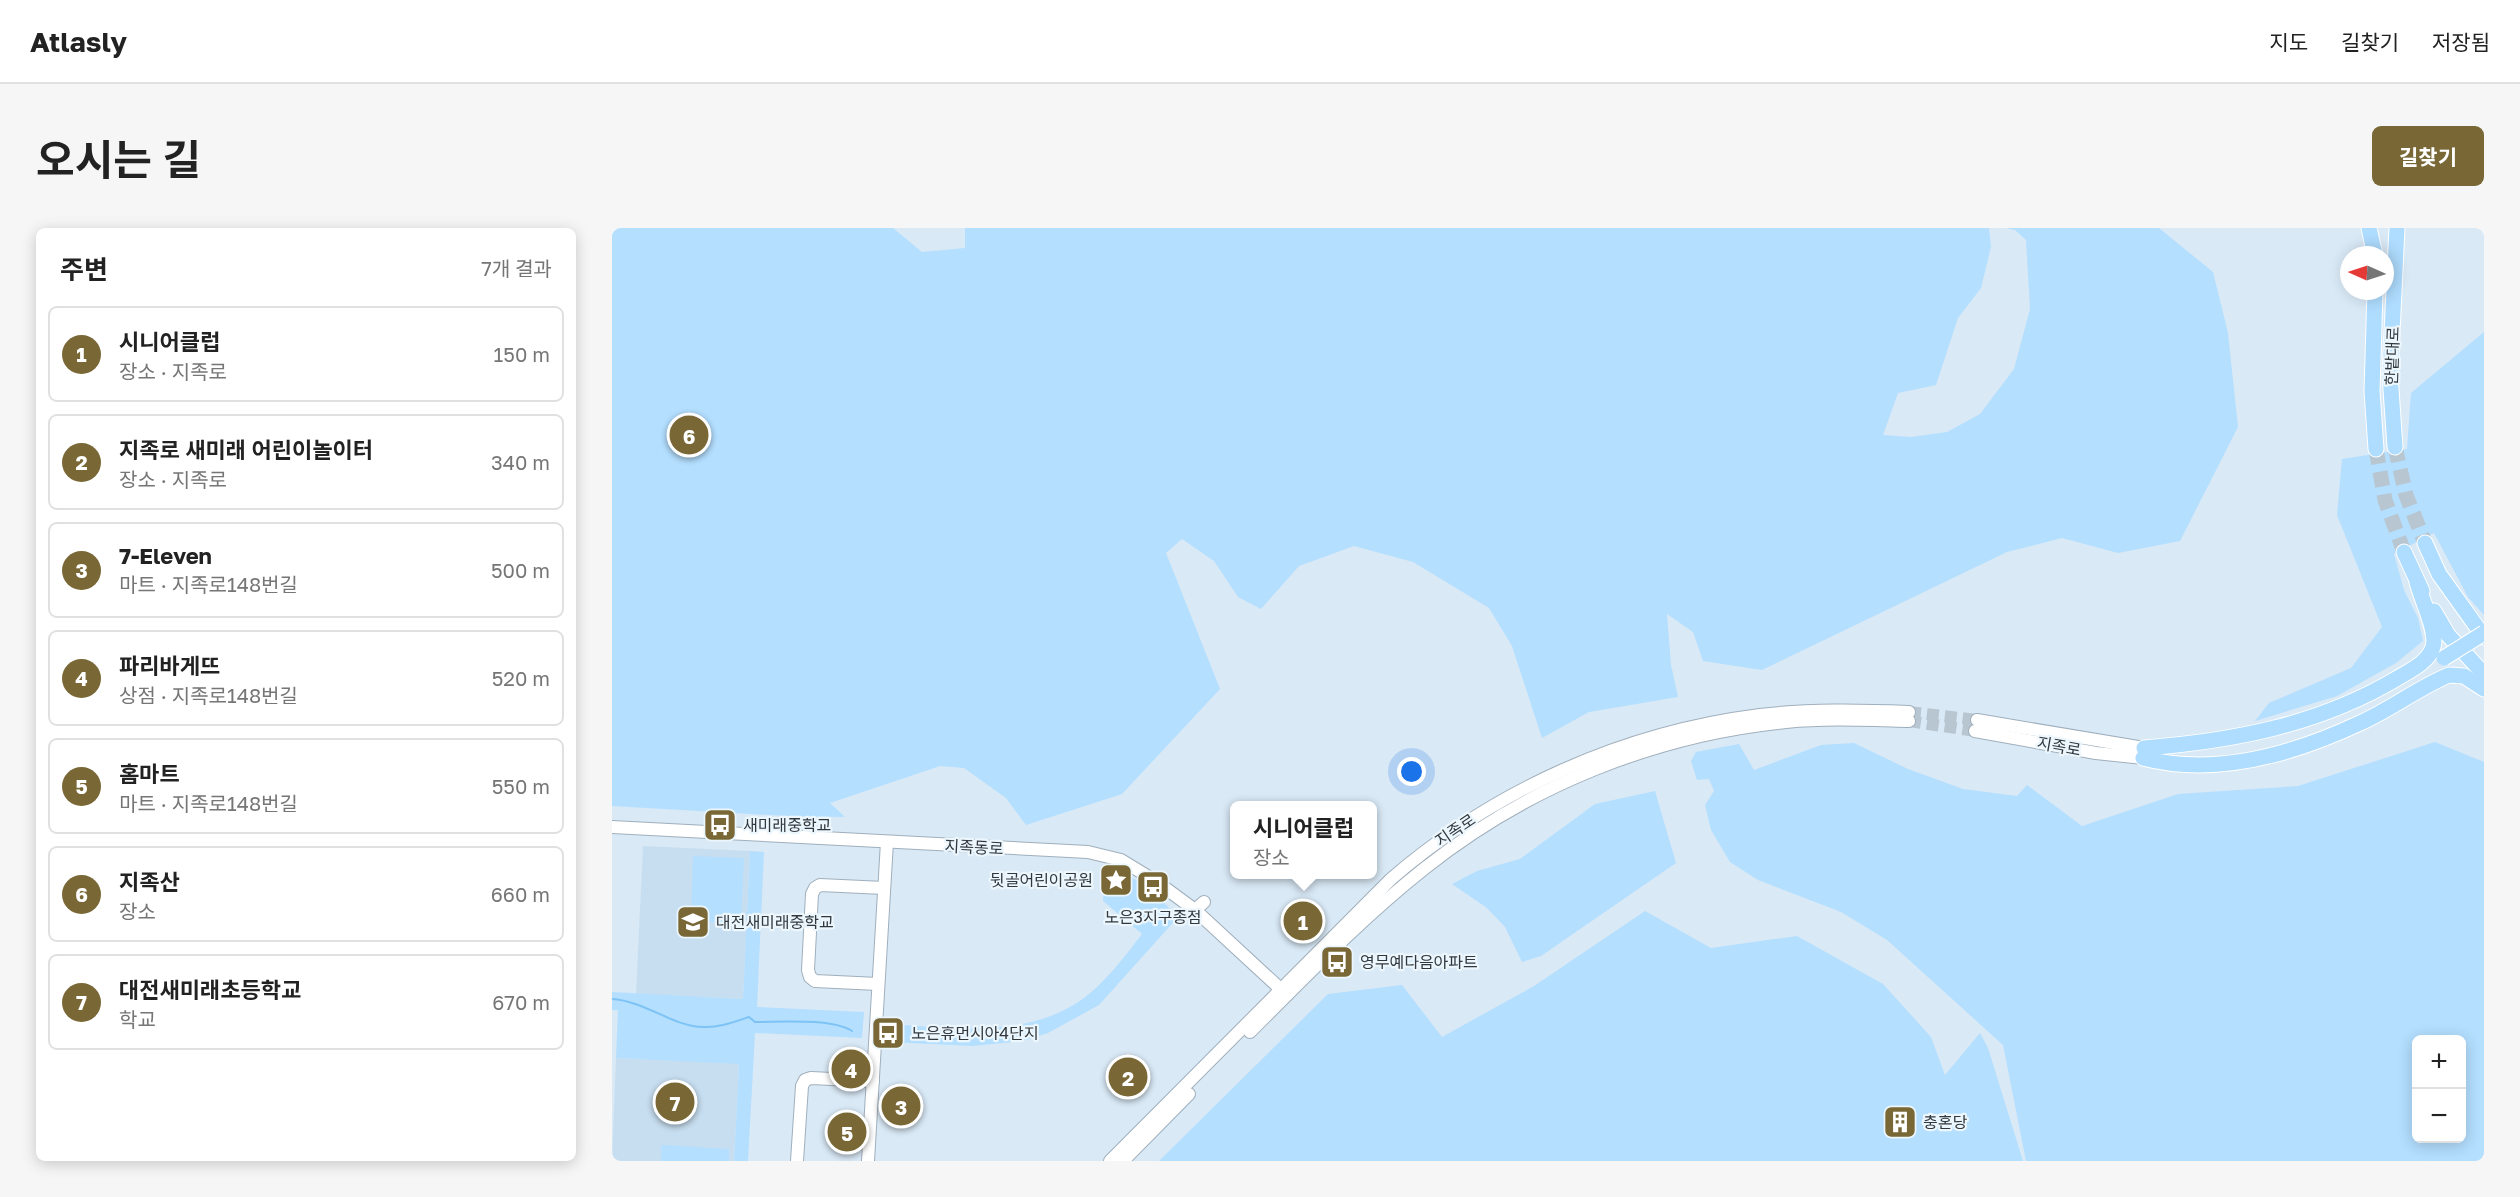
<!DOCTYPE html>
<html lang="ko">
<meta charset="utf-8">
<style>
:root{--surface:#fff;--page:#f6f6f6;--text:#222;--muted:#767676;--line:#e0e0e0;--accent:#796836}
body{margin:0;font-family:"Golos Text","Noto Sans KR",sans-serif;background:var(--page);color:var(--text)}
.controls{position:absolute;right:18px;bottom:18px;display:grid;overflow:hidden;border-radius:9px;box-shadow:0 3px 15px #0003}
.controls button{width:54px;height:54px;display:grid;place-items:center;padding:0;border:0;border-bottom:2px solid var(--line);background:var(--surface);color:var(--text);font:30px sans-serif}
.compass{position:absolute;left:1728px;top:18px;width:54px;height:54px;border-radius:50%;background:var(--surface);box-shadow:0 3px 15px #0003;rotate:273deg}
.you{position:absolute;left:800px;top:544px;width:21px;height:21px;margin:-15px;border:4px solid #fff;border-radius:50%;background:#1a73e8;box-shadow:0 0 0 9px #1a73e833}
.badge{display:grid;place-items:center;width:39px;height:39px;border-radius:50%;background:var(--accent);color:#fff;font-size:20px;font-weight:700}
.pin{position:absolute;translate:-50% -50%;border:3px solid #fff;box-shadow:0 2px 6px #0006}
.popup{position:absolute;left:618px;top:573px;width:147px;height:78px;box-sizing:border-box;display:grid;place-content:center;border-radius:9px;background:var(--surface);filter:drop-shadow(0 2px 4px #0005);font-size:20px;white-space:nowrap;color:var(--muted)}
.popup b{font-size:22px;color:var(--text)}
.popup::after{content:'';position:absolute;left:50%;top:100%;margin-left:-12px;border:12px solid transparent;border-top-color:var(--surface)}
.list{margin:0;padding:0;list-style:none}
h2{display:flex;justify-content:space-between;align-items:center;height:78px;margin:0;padding:0 24px;font-size:26px}
h2 small{font-size:20px;font-weight:400;color:var(--muted)}
.list li{display:grid;grid-template-columns:39px 1fr auto;gap:18px;align-items:center;box-sizing:border-box;height:96px;margin:0 12px 12px;padding:0 12px;border:2px solid var(--line);border-radius:9px}
.list b{display:block;font-size:22px;white-space:nowrap}
.list p{margin:0;font-size:20px;white-space:nowrap;color:var(--muted)}
.list em{font-size:20px;font-style:normal;color:var(--muted)}
.map{position:relative;flex:none;width:1872px;height:933px;overflow:hidden;border-radius:9px}
header{display:flex;align-items:center;gap:36px;box-sizing:border-box;height:84px;padding:0 30px;background:var(--surface);border-bottom:2px solid var(--line)}
header strong{font-size:28px}
nav{display:flex;gap:33px;margin-inline-start:auto;font-size:21px}
.intro{display:flex;align-items:center;justify-content:space-between;box-sizing:border-box;height:144px;padding:0 36px}
h1{margin:0;font-size:42px}
.button{padding:15px 27px;border-radius:9px;background:var(--accent);color:#fff;font-size:21px;font-weight:700}
main{display:flex;gap:36px;padding:0 36px}
aside{flex:1;background:var(--surface);border-radius:9px;box-shadow:0 3px 15px #0003}
.map>svg:first-child{display:block}
.built{fill:#c7def0}
.green{fill:#b4dfff;fill-rule:evenodd}
.lines{fill:none;stroke-linecap:round;stroke-linejoin:round}
.stream{stroke:#7ec3f5;stroke-width:2}
.minor-tunnel{stroke:#b8c6d1;stroke-width:12;stroke-dasharray:12 6;stroke-linecap:butt}
.major-tunnel{stroke:#b8c6d1;stroke-width:15;stroke-dasharray:15 8;stroke-linecap:butt}
.minor-casing{stroke:#a0afbc;stroke-width:14}
.major-casing{stroke:#fff;stroke-width:17}
.minor{stroke:#fff;stroke-width:12}
.major{stroke:#afddff;stroke-width:15}
.major-bridge-casing{stroke:#fff;stroke-width:17;stroke-linecap:butt}
.major-bridge{stroke:#afddff;stroke-width:15}
.labels{text-anchor:middle;dominant-baseline:central;stroke-width:4.5;stroke-linejoin:round;paint-order:stroke}
.street-label{font-size:16px;fill:#32393e;stroke:#ecf6fd}
.poi-label{font-size:16px;fill:#32393e;stroke:#ecf6fd;text-anchor:start}
</style>
<header>
<strong>Atlasly</strong>
<nav><a>지도</a><a>길찾기</a><a>저장됨</a></nav>
</header>
<div class="intro"><h1>오시는 길</h1><a class="button">길찾기</a></div>
<main>
<aside>
<h2>주변<small>7개 결과</small></h2>
<ul class="list">
<li><span class="badge">1</span><div><b>시니어클럽</b><p>장소 · 지족로</p></div><em>150 m</em></li>
<li><span class="badge">2</span><div><b>지족로 새미래 어린이놀이터</b><p>장소 · 지족로</p></div><em>340 m</em></li>
<li><span class="badge">3</span><div><b>7-Eleven</b><p>마트 · 지족로148번길</p></div><em>500 m</em></li>
<li><span class="badge">4</span><div><b>파리바게뜨</b><p>상점 · 지족로148번길</p></div><em>520 m</em></li>
<li><span class="badge">5</span><div><b>홈마트</b><p>마트 · 지족로148번길</p></div><em>550 m</em></li>
<li><span class="badge">6</span><div><b>지족산</b><p>장소</p></div><em>660 m</em></li>
<li><span class="badge">7</span><div><b>대전새미래초등학교</b><p>학교</p></div><em>670 m</em></li>
</ul>
</aside>
<div class="map">
<svg width="1872" height="933" viewBox="0 0 1872 933">
<rect width="100%" height="100%" fill="#d9e9f6"/>
<g class="built">
<path d="M31,618L138,623L131,771L24,766Z"/>
<path d="M4,830L127,835L122,933H0Z"/>
</g>
<g class="green">
<path d="M0,0H281L310,24L353,20V0H1377L1379,19L1369,60L1346,90L1324,157L1286,165L1271,207L1299,209L1335,204L1368,186L1402,141L1418,81L1414,12L1403,2L1394,0H1547L1601,44L1616,105L1626,199L1568,313L1506,325L1450,310L1395,324L1150,442L1091,433L1081,404L1055,386L1059,437L1066,469L977,484L930,510L900,418L877,380L801,334L742,318L687,338L649,381L626,369L602,333L570,311L554,325L608,461L510,566L414,597L394,570L352,540L328,538L218,575L233,589L175,588L0,578Z"/>
<path d="M1872,104V387L1856,369L1822,305L1782,326L1792,362L1806,390L1811,413L1784,435L1725,468L1643,493L1657,475L1739,440L1770,399L1725,287L1730,231L1795,221L1799,165Z"/>
<path d="M1823,514L1872,534V933H1414L1391,817L1275,712L1229,684L1146,652L1118,634L1099,602L1093,577L1102,563L1097,551L1085,552L1079,533L1084,524L1127,516L1142,542L1209,517L1242,515L1296,541L1351,561L1405,568L1415,557L1470,598L1566,566L1686,558ZM1804,812H1850V910H1804Z"/>
<path d="M1043,563L1064,635L929,728L910,734L893,699L875,680L840,656L865,643L908,631L983,576Z"/>
<path d="M138,623L152,624L145,779L252,784L250,810L143,805L136,933H122L127,836L4,830L6,782H0V764L131,771Z"/>
<path d="M81,628L132,630L129,695L79,693Z"/>
<path d="M493,641C526,644 543,669 567,688L487,777L436,805L410,813L361,818L277,814L279,796C349,801 429,812 485,759C502,743 516,724 530,706L491,673Z"/>
<path d="M1033,683L1099,720L1185,708L1271,756L1319,809L1333,847L1368,805L1376,820L1411,933H547L716,766L790,757L830,809L922,758Z"/>
<path d="M49,917L117,921V933H49Z"/>
</g>
<g class="lines">
<path class="stream" d="M0,771C33,773 62,799 91,799C106,800 122,794 137,789L143,794C169,794 219,790 240,803"/>
<g class="minor-tunnel">
<path d="M1297,484L1365,492"/>
<path d="M1297,493L1363,503"/>
</g>
<g class="major-tunnel">
<path d="M1783,219L1794,267L1813,315"/>
<path d="M1764,221L1773,272L1792,324"/>
</g>
<defs>
<g id="minor">
<path d="M1365,492L1532,520"/>
<path d="M1363,503L1484,525L1531,530"/>
<path d="M0,599L476,624L509,632L545,654L583,682L675,767"/>
<path d="M583,682L592,674"/>
<path d="M266,756L203,753L198,749L196,742L200,666L203,660L208,657L272,660"/>
<path d="M638,804C694,748 751,689 813,640C916,558 1043,507 1174,494C1215,490 1256,492 1297,493"/>
<path d="M185,933L190,858L193,852L199,850L261,853"/>
<path d="M256,933L275,614"/>
<path d="M498,933L779,651C882,562 1012,504 1148,487C1198,481 1247,482 1297,484"/>
<path d="M511,933L577,866"/>
</g>
<g id="major">
<path d="M1757,0L1763,27"/>
<path d="M1763,63L1760,163L1764,221"/>
<path d="M1783,219L1778,147L1785,0"/>
<path d="M1813,315L1827,346L1872,409"/>
<path d="M1792,324L1810,363"/>
<path d="M1822,383L1836,407L1872,446"/>
<path d="M1532,520C1621,513 1706,497 1784,451C1797,443 1816,435 1821,419C1826,404 1809,371 1805,354"/>
<path d="M1531,530C1604,549 1682,526 1748,495C1779,481 1806,460 1837,447L1852,448L1872,461"/>
</g>
</defs>
<use href="#minor" class="minor-casing"/>
<use href="#major" class="major-casing"/>
<use href="#minor" class="minor"/>
<use href="#major" class="major"/>
<defs>
<path id="major-bridge" d="M1832,430L1872,405"/>
</defs>
<use href="#major-bridge" class="major-bridge-casing"/>
<use href="#major-bridge" class="major-bridge"/>
</g>
<defs>
<symbol id="bus-square" viewBox="-11 -11 22 22"><rect x="-9" y="-9" width="18" height="18" rx="4" fill="#796836" stroke="#ecf6fd"/><path d="M-5-6H5V4H4V6H2V4H-2V6H-4V4H-5ZM-3.5-4V0h7V-4ZM-3.5 1.2v1.5H-2V1.2ZM2 1.2v1.5H3.5V1.2Z" fill="#fff"/></symbol>
<symbol id="sight-square" viewBox="-11 -11 22 22"><rect x="-9" y="-9" width="18" height="18" rx="4" fill="#796836" stroke="#ecf6fd"/><path d="M0-6L1.8-2.2L6-1.7L2.9 1.2L3.7 5.4L0 3.3L-3.7 5.4L-2.9 1.2L-6-1.7L-1.8-2.2Z" fill="#fff"/></symbol>
<symbol id="school-square" viewBox="-11 -11 22 22"><rect x="-9" y="-9" width="18" height="18" rx="4" fill="#796836" stroke="#ecf6fd"/><path d="M0-5L7-2L0 1L-7-2ZM-4 1L0 2.5L4 1V4Q0 6-4 4Z" fill="#fff"/></symbol>
<symbol id="building-square" viewBox="-11 -11 22 22"><rect x="-9" y="-9" width="18" height="18" rx="4" fill="#796836" stroke="#ecf6fd"/><path d="M-4-6H4V6H1V3H-1V6H-4ZM-2.5-4.3h1.7v1.8h-1.7ZM.8-4.3h1.7v1.8H.8ZM-2.5-1h1.7V.8h-1.7ZM.8-1h1.7V.8H.8Z" fill="#fff"/></symbol>
</defs>
<g fill-rule="evenodd">
<use href="#bus-square" x="89" y="578" width="38" height="38"/>
<use href="#sight-square" x="485" y="633" width="38" height="38"/>
<use href="#bus-square" x="522" y="640" width="38" height="38"/>
<use href="#school-square" x="62" y="675" width="38" height="38"/>
<use href="#bus-square" x="706" y="715" width="38" height="38"/>
<use href="#bus-square" x="257" y="786" width="38" height="38"/>
<use href="#building-square" x="1269" y="875" width="38" height="38"/>
</g>
<g class="labels">
<g class="street-label">
<text transform="translate(1780 128) rotate(-88)">한밭대로</text>
<text transform="translate(1447 518) rotate(10)">지족로</text>
<text transform="translate(843 602) rotate(-34)">지족로</text>
<text transform="translate(362 619) rotate(3)">지족동로</text>
</g>
<g class="poi-label">
<text x="131" y="597">새미래중학교</text>
<text x="481" y="652" text-anchor="end">뒷골어린이공원</text>
<text x="541" y="689" text-anchor="middle">노은3지구종점</text>
<text x="104" y="694">대전새미래중학교</text>
<text x="748" y="734">영무예다음아파트</text>
<text x="299" y="805">노은휴먼시아4단지</text>
<text x="1311" y="894">충혼당</text>
</g>
</g>
</svg>
<div class="controls">
<button>+</button>
<button>−</button>
</div>
<svg class="compass" viewBox="-18 -18 36 36"><path d="M0-13l5 13h-10z" fill="#e53935"/><path d="M0 13l5-13h-10z" fill="#767676"/></svg>
<div class="you"></div>
<div class="pin badge" style="left:691px;top:693px">1</div>
<div class="popup"><b>시니어클럽</b>장소</div>
<div class="pin badge" style="left:516px;top:849px">2</div>
<div class="pin badge" style="left:289px;top:878px">3</div>
<div class="pin badge" style="left:239px;top:841px">4</div>
<div class="pin badge" style="left:235px;top:904px">5</div>
<div class="pin badge" style="left:77px;top:207px">6</div>
<div class="pin badge" style="left:63px;top:874px">7</div>
</div>
</main>
